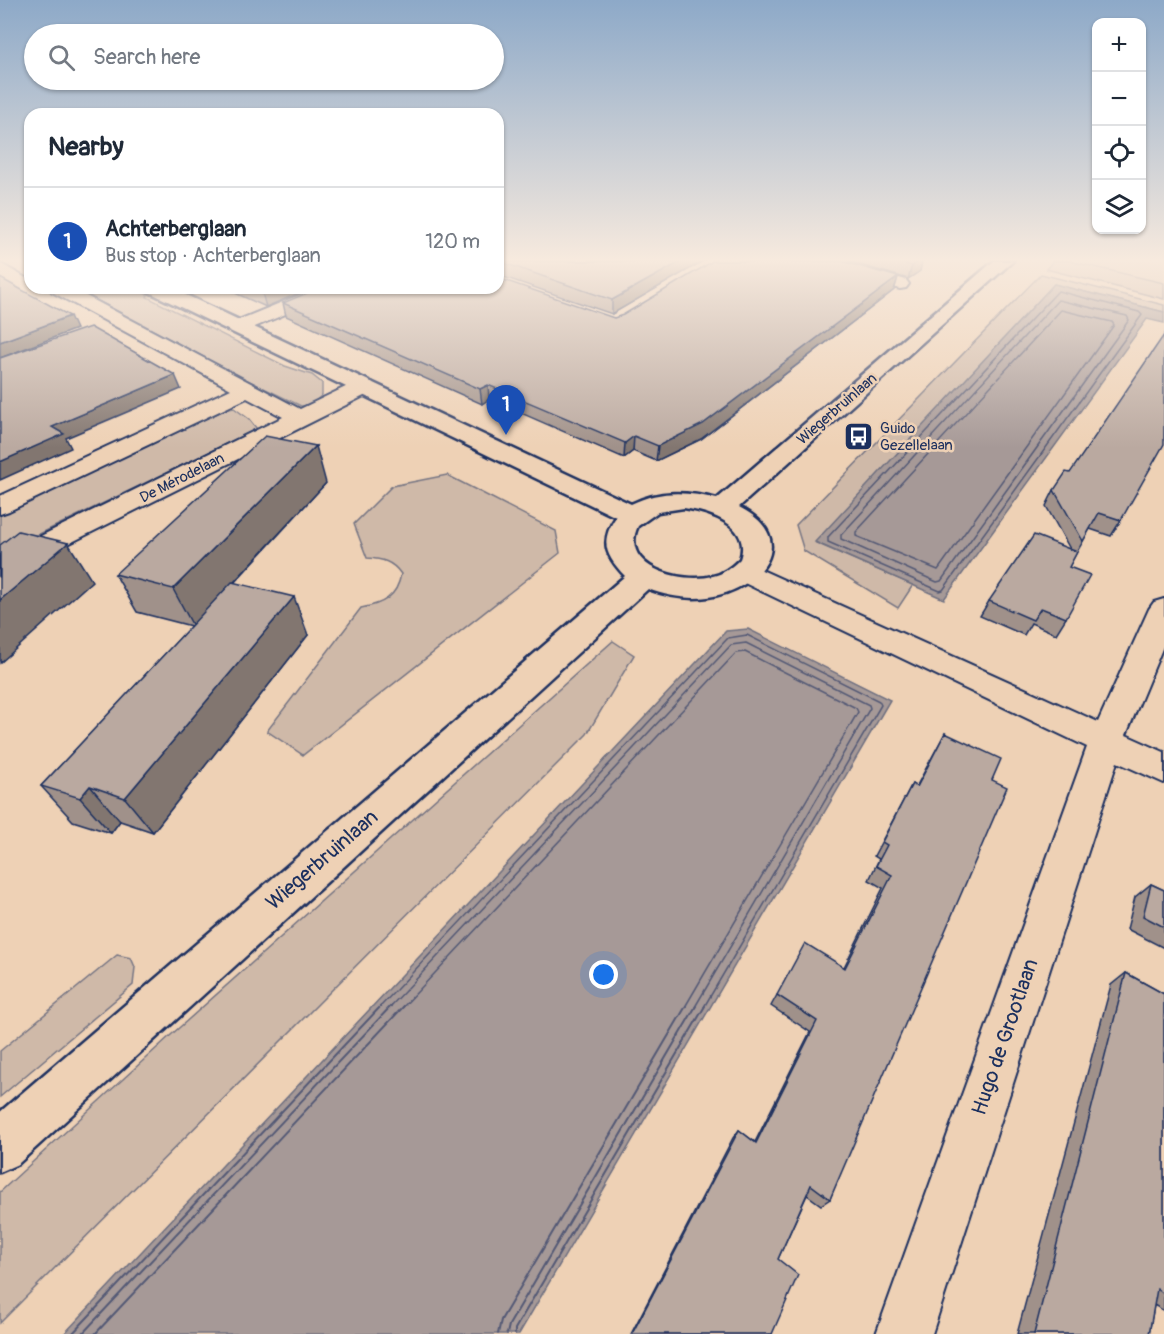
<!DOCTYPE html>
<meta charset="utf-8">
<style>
:root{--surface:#fff;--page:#f6f6f7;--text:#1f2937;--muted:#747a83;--line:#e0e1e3;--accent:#1b2f5e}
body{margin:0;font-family:Pangolin,sans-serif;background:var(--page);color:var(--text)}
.controls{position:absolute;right:18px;top:18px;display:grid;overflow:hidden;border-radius:12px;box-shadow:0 2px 4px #0004}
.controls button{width:54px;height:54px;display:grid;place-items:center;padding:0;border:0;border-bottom:2px solid var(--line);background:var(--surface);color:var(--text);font:30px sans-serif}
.you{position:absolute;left:604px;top:975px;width:21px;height:21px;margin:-15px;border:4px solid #fff;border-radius:50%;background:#1a73e8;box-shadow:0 0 0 9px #1a73e833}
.badge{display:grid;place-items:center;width:39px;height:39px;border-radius:50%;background:var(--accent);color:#fff;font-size:20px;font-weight:700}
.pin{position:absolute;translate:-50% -50px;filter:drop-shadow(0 2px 3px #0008)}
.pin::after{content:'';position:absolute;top:32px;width:21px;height:18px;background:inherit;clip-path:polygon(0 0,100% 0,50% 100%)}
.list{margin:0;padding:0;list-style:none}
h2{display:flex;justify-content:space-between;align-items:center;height:78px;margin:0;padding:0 24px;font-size:26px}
h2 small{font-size:20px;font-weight:400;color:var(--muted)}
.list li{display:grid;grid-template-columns:39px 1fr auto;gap:18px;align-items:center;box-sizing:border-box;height:108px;padding:0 24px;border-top:2px solid var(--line)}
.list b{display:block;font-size:22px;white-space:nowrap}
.list p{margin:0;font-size:20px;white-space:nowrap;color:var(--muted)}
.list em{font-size:20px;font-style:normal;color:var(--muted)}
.icon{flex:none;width:33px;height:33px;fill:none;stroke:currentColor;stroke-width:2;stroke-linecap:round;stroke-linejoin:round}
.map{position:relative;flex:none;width:1164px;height:1334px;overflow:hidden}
.search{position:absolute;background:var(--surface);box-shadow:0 2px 4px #0004;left:24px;top:24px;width:480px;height:66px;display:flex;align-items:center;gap:15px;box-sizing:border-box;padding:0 21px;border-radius:33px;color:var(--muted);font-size:22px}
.panel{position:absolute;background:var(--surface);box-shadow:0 2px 4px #0004;left:24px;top:108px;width:480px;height:186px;border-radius:18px}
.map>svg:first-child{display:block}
.built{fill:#dec5af}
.green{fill:#cfb9a8;stroke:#757483;stroke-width:1.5}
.water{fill:#a69997;stroke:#6e6f80;stroke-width:1.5}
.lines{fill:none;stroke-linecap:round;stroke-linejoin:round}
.shore-far1{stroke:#535975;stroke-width:1.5}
.shore{stroke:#535975;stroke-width:2}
.street-casing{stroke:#1b2f5e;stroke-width:4}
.secondary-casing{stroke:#1b2f5e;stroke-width:5}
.street{fill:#eed1b5;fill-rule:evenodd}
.secondary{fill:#eed1b5;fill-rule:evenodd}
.wall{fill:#a0918a;stroke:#1b2f5e;stroke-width:1.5}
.shaded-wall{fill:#827670;stroke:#1b2f5e;stroke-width:1.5}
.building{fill:#baa9a0;stroke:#1b2f5e;stroke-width:1.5}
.labels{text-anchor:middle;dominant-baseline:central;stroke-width:5;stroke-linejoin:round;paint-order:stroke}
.far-street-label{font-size:15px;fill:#1b2f5e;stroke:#eed1b5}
.far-poi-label{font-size:15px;fill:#1b2f5e;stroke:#eed1b5;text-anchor:start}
.near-street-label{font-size:21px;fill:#1b2f5e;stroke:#eed1b5}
</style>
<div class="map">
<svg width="1164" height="1334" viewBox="0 0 1164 1334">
<rect width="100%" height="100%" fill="#eed1b5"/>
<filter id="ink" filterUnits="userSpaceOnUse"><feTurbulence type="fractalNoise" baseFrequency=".0167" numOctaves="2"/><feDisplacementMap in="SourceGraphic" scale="12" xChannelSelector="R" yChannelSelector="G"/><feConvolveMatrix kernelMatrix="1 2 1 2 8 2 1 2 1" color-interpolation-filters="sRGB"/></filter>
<g filter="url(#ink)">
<path class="built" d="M1064,261H1164V286Z"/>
<g class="green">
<path d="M1053,261H1069L1164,283V299L1046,269Z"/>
<path d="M1041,274L1164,305V312L1054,284L816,543L913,585L898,608L804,551L796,525Z"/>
<path d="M74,288H133L148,295L147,297L285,366L312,375L322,383V395L311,405L301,406L237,375Z"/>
<path d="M234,408L249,419L257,429L0,553V514L224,410Z"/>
<path d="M447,475L556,531L560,553L303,755L267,731L361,608C383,604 397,597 401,574C392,561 382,559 367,558L354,524L392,486Z"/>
<path d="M613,641L634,655L587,734L0,1323V1192L171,1035Z"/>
<path d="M117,955L131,958L135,967L133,985L0,1097V1051Z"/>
</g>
<g class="water">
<path d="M1054,284L1164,312V323L1147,319L944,599L815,542Z"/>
<path d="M748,629L890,700L519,1334H64L726,631Z"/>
</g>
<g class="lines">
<g class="shore-far1">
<path d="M1058,291L1139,312L1142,315L943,590L940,591L828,542V537Z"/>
<path d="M1058,300L1127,316L1129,320L941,581L937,582L841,539V535Z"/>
<path d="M1061,310L1112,322L1114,325L938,570L856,536V532Z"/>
<path d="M380,1007L728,638L747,635L879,701L881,705L704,1007"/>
<path d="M390,1007L731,645L746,643L869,705L870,708L695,1007"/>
<path d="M403,1007L736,653L745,652L856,708L858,712L685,1007"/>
</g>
<g class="shore">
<path d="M72,1334L381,1006"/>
<path d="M82,1334L391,1006"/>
<path d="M95,1334L404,1006"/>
<path d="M498,1334L501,1320L686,1006"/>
<path d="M507,1334L509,1325L696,1006"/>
<path d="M515,1334V1329L705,1006"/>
</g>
<defs>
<g id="street">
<path d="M0,261H21L30,266V278Z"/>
<path d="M811,261H839L906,280L909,284L906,288L900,289L813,265Z"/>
<path d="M49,288H71L300,409L356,382L364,381L372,382L375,387L372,392L10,573L0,576V556L283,417L247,398L9,511L0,514V496L231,389L52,292Z"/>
<path d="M317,288H341L338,292L245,331H231L228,327L231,323Z"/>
<path d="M746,563L1098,722L1149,609L1154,602L1164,599V644L1126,735L1164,752V783L1117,762L932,1334H876L1087,747L736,579L732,572L736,565Z"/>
</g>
<path id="secondary" d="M994,261H1013L739,507C802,539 761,590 708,597C688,600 667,596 648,589L18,1164L0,1172V1112L625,576C606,556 599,542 616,517L149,292L147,288H171L631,504C659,490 687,491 717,499ZM684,508C710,512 752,525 740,559C732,567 723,574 713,576C683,584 618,568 638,526L658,512Z"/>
</defs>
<use href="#street" class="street-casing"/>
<use href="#secondary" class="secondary-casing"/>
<use href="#street" class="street"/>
<use href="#secondary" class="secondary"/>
</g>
<g class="wall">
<path d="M498,261H703L612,314L498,275Z"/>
<path d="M848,261H922L920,271L908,279Z"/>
<path d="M898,277L894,290L701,439L656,461L633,451L624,458L489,399L482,404L286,316L283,303L614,318Z"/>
<path d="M224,288H311L266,307Z"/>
<path d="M326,483L234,583L308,635L153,832L120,821L111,833L73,821L41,786L191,626L137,612L115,574Z"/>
<path d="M1054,490L1121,520L1111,536L1090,529L1077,552L1069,567L1066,618L1056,634L1031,623L1024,635L980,616L989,601L1070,549L1046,506Z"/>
<path d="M945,733L992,780L830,1199L821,1205L807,1195L778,1259L772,1334H631L733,1138L739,1130L755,1142L810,1032L771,1006L777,995L844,967L883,888L869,880L879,859L874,856L912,784L916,787Z"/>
<path d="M1151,884L1164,890V948L1127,929L1135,897Z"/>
<path d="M1126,973L1164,994V1311L1154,1305L1149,1334H1017L1111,985Z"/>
</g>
<g class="shaded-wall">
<path d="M682,261H703L612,314V300Z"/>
<path d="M919,261H922L920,271L908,279L912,266Z"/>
<path d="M898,277L894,290L701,439L656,461L658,446Z"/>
<path d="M275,288H311L266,307L262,293Z"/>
<path d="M70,316L76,329L0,358V342Z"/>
<path d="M175,375L181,389L66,438L71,448L0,480V462L52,427Z"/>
<path d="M488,385L489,399L482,404L480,389Z"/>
<path d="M634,436L633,451L624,458L625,443Z"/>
<path d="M316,446L326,483L193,626L173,589Z"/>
<path d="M68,543L92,581L0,663V600Z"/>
<path d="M294,597L308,635L153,832L125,798Z"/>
<path d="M90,786L120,821L111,833L80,798Z"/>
</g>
<g class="building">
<path d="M498,261H682L612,300Z"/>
<path d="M713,261H841L898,277L703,424L658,446L634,436L625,443L488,385L480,389L283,303L319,288H498V278L614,318L623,315Z"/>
<path d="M895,261H919L912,266Z"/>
<path d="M0,278L70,316L0,342Z"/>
<path d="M250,288H275L262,293Z"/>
<path d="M90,327L175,375L52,427L64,434L0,462V358Z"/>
<path d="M1164,335V444L1121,520L1099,513L1083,541L1054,490L1066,472L1070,473Z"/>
<path d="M265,436L316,446L173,589L115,574Z"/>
<path d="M18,531L68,543L0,600V545Z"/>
<path d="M1034,535L1077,552L1069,567L1090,575L1066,618L1041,608L1033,620L989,601Z"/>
<path d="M232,582L294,597L125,798L90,786L80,798L41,786Z"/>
<path d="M945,733L1001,759L992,780L1007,787L830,1199L811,1185L778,1259L798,1275L772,1334H632L739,1130L756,1143L817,1021L777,995L805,943L845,968L892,875L876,866L887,845L882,842L912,784L917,787Z"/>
<path d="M1151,884L1164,890V927L1143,916Z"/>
<path d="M1126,973L1164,994V1294L1157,1289L1149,1334H1034Z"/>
</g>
</g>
<linearGradient id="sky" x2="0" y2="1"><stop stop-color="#8da9c8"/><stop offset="0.58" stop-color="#f7eade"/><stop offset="1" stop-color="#f7eade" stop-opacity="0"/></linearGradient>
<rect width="1164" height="448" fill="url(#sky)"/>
<defs>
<symbol id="bus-square" viewBox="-11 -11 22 22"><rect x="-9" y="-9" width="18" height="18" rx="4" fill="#1b2f5e" stroke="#eed1b5"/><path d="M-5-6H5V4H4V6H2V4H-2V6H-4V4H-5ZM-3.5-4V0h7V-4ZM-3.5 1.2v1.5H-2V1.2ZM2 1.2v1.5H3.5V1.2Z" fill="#fff"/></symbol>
</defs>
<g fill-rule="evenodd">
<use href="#bus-square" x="842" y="420" width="33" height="33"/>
</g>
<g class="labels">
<g class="far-street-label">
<text transform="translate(837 409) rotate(-41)">Wiegerbruinlaan</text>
<text transform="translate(182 478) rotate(-27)">De Mérodelaan</text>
</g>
<g class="far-poi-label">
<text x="880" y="428">Guido<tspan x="880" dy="17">Gezellelaan</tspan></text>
</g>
<g class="near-street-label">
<text transform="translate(322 860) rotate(-41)">Wiegerbruinlaan</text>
<text transform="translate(1005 1037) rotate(-71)">Hugo de Grootlaan</text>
</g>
</g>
</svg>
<div class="controls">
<button>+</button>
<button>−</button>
<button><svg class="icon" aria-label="locate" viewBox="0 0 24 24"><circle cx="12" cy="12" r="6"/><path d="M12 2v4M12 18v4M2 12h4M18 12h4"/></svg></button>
<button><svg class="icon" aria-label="layers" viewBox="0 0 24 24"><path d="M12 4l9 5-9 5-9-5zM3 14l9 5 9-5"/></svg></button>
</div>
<div class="you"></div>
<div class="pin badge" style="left:506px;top:435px;background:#1a4fb4">1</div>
<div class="search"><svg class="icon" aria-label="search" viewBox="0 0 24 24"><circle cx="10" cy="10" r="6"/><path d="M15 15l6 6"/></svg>Search here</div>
<section class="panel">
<h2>Nearby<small></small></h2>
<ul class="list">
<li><span class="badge" style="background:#1a4fb4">1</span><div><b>Achterberglaan</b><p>Bus stop · Achterberglaan</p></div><em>120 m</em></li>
</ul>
</section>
</div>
